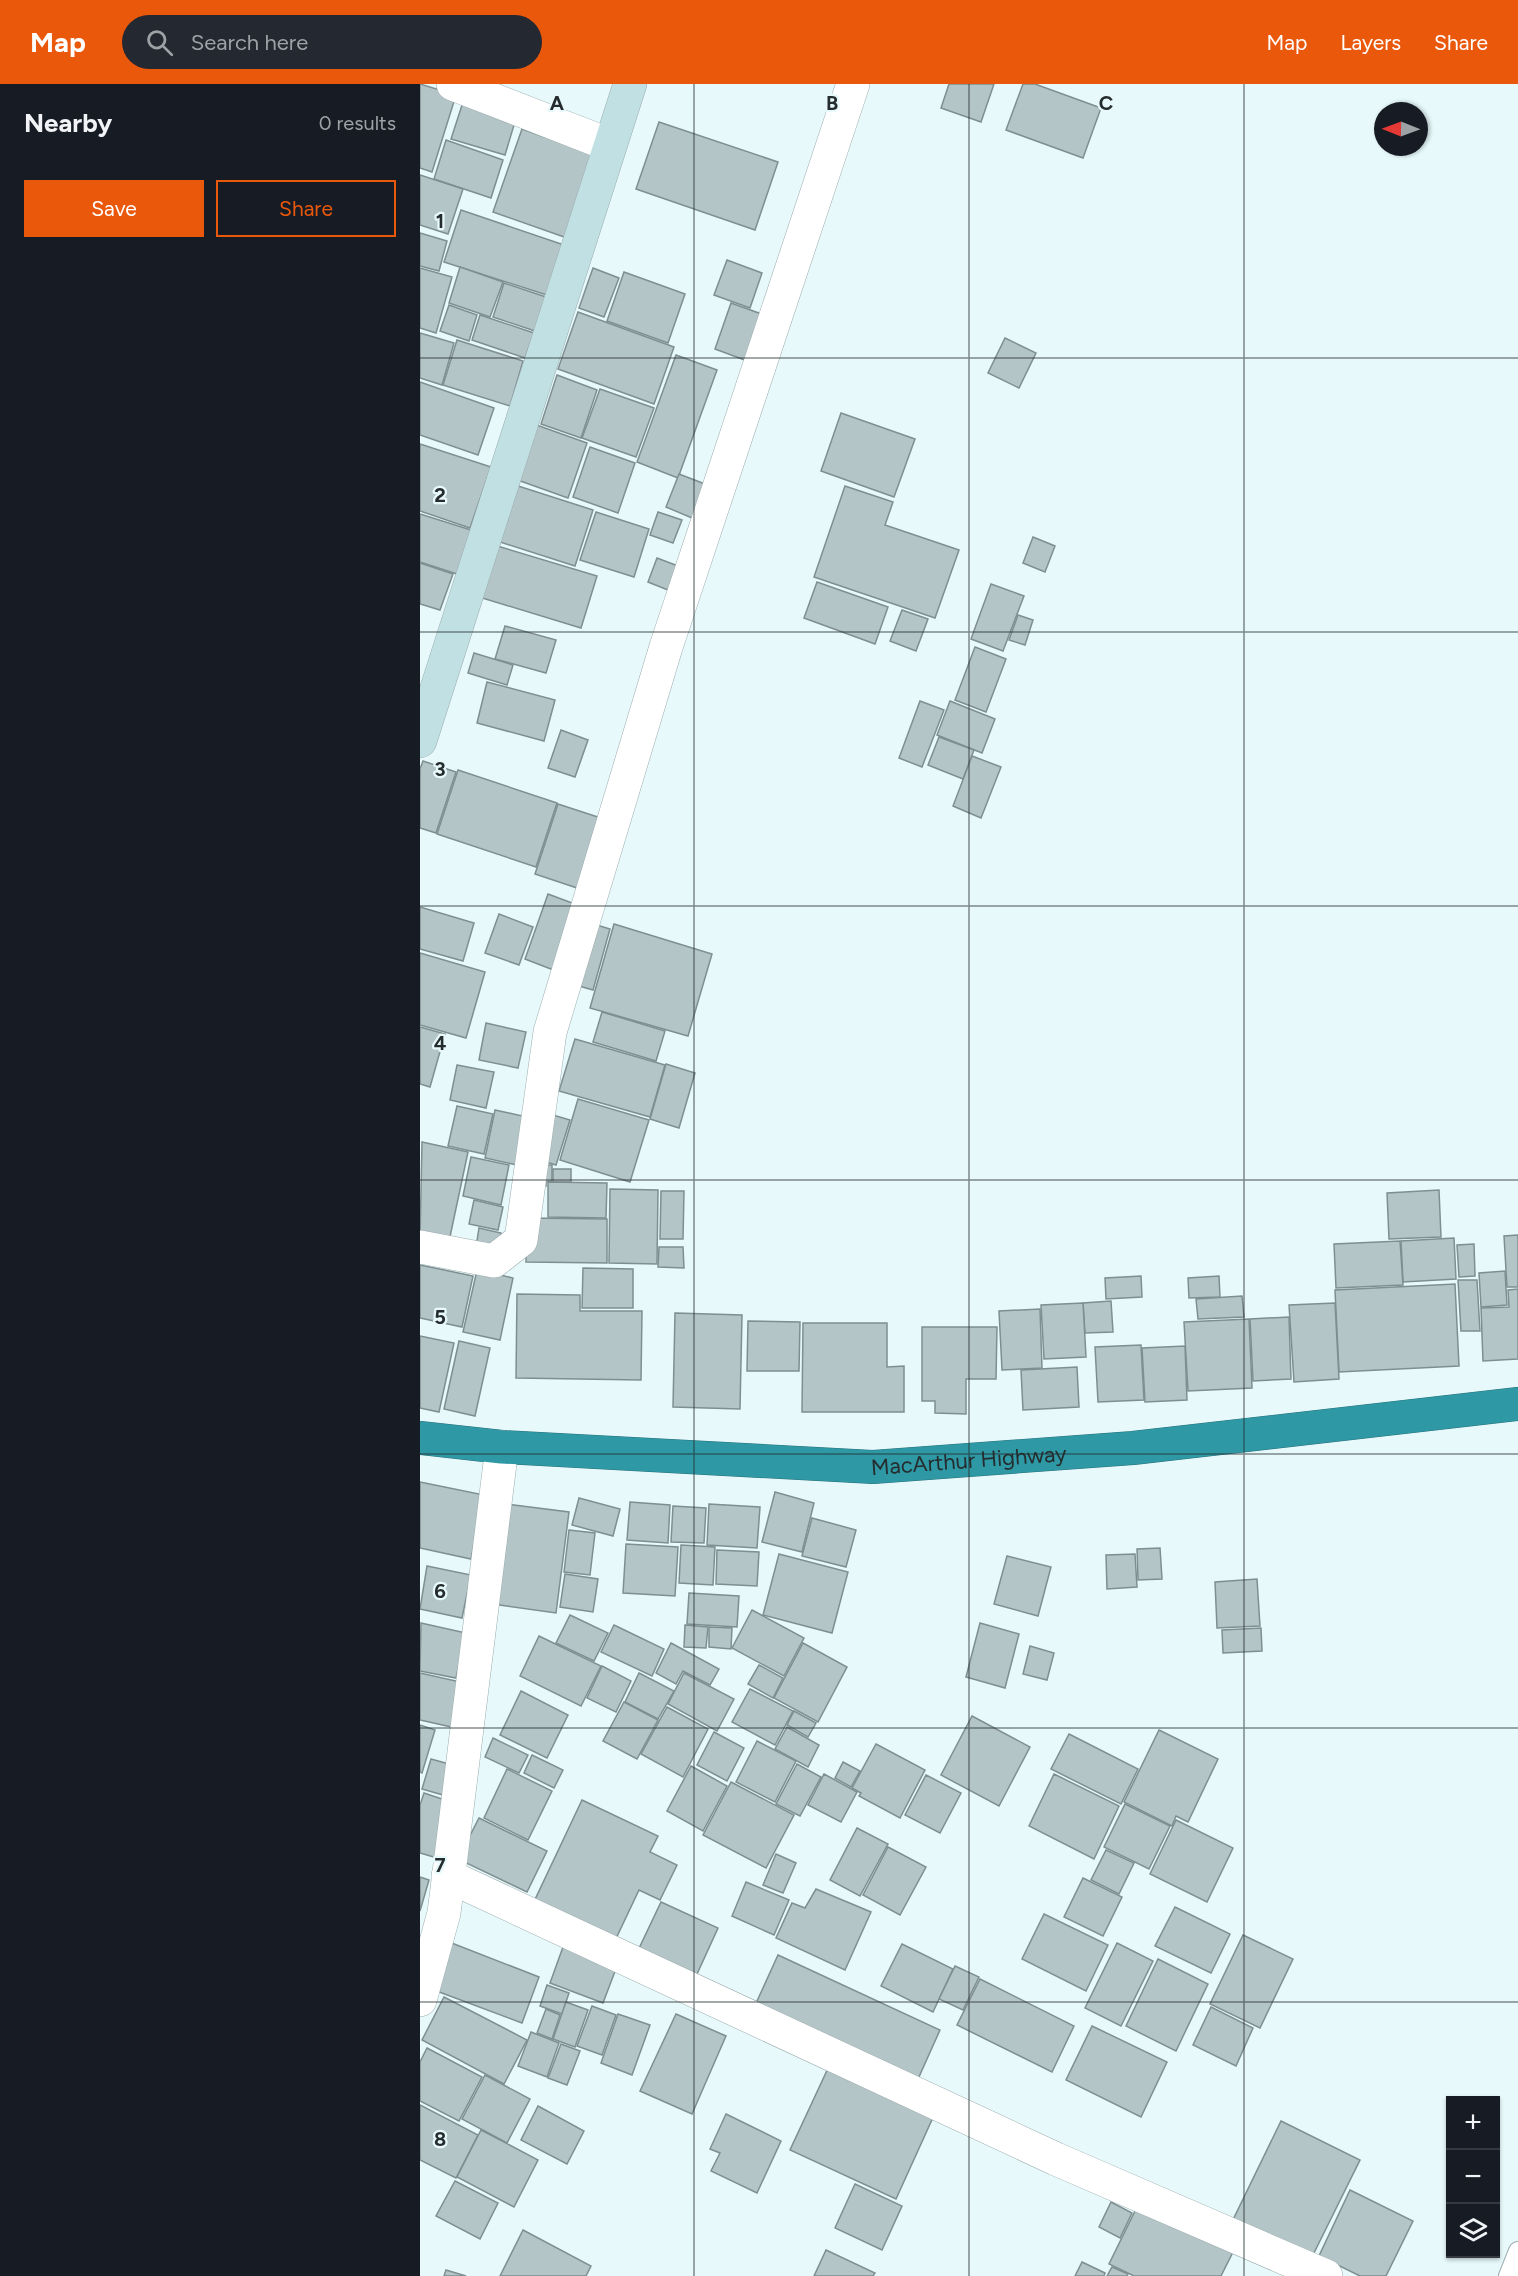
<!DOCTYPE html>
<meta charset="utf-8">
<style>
:root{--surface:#171b24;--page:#242831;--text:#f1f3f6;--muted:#9ea1a6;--line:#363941;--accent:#ea580c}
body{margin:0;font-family:Figtree,sans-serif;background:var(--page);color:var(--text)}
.controls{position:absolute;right:18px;bottom:18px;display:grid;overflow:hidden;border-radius:0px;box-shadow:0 2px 4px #0004}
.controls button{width:54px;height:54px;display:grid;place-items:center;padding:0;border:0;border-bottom:2px solid var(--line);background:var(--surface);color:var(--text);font:30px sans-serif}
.compass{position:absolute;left:954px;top:18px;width:54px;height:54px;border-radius:50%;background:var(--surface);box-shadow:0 2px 4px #0004;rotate:271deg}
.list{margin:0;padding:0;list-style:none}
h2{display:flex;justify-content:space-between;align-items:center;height:78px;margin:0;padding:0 24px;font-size:26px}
h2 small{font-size:20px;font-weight:400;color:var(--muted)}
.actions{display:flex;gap:12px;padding:18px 24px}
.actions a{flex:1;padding:14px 0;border:2px solid var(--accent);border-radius:0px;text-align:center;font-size:21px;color:var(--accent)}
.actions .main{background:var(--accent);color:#fff}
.icon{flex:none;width:33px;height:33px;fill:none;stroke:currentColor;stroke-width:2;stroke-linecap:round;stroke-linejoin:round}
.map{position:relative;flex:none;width:1098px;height:2192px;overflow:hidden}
header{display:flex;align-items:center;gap:36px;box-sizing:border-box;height:84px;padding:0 30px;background:var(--accent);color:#fff}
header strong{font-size:28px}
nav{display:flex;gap:33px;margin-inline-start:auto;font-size:21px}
.search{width:420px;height:54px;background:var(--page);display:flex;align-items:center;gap:15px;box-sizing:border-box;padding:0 21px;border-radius:33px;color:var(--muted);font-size:22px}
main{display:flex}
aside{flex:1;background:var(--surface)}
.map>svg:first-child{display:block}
.building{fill:#b4c5c7;stroke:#7f8f91;stroke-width:1.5}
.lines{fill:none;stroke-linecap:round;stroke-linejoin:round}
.lane-casing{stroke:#9dadaf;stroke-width:20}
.street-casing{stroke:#9dadaf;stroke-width:34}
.secondary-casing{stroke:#9dadaf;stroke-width:34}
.highway-casing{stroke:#2b727b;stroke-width:34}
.lane{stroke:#fff;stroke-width:18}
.street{stroke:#fff;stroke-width:33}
.secondary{stroke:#c0e0e4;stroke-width:33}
.highway{stroke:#2e98a5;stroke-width:33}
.grid{fill:none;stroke:#252c2d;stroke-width:1.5;stroke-opacity:0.55}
.labels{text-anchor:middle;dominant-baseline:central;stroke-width:4.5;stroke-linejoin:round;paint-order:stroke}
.street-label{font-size:22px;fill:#252c2d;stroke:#e7f9fb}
.grid-label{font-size:20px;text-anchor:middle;font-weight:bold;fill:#252c2d;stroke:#e7f9fb;stroke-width:4.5;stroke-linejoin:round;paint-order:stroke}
</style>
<header>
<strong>Map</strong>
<div class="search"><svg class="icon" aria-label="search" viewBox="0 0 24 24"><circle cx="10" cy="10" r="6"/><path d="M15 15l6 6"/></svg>Search here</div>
<nav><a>Map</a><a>Layers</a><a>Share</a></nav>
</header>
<main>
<aside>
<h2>Nearby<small>0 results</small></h2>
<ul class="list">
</ul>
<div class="actions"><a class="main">Save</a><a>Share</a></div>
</aside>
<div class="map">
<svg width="1098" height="2192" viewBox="0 0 1098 2192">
<rect width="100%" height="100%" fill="#e7f9fb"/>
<g class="building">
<path d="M0,0L36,11L12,88L0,84Z"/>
<path d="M529,0H574L561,38L521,24Z"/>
<path d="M603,0H615L681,24L663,74L586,46Z"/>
<path d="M44,15L97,31L85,71L31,55Z"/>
<path d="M239,38L358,78L335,146L216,105Z"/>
<path d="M102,45L176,71L147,154L73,128Z"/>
<path d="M26,56L83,76L71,114L14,95Z"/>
<path d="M0,91L43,105L28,150L0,141Z"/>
<path d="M41,126L147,162L130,212L24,178Z"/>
<path d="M0,149L27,157L19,187L0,182Z"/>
<path d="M307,176L342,189L330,224L294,211Z"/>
<path d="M40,183L83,198L70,233L29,219Z"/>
<path d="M0,184L32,193L16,249L0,244Z"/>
<path d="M173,184L199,194L184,233L159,224Z"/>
<path d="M204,188L265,210L248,259L187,237Z"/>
<path d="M84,199L126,213L115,247L73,233Z"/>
<path d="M311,219L347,232L330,278L295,265Z"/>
<path d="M29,221L57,231L49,257L20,247Z"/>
<path d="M158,228L254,263L234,320L138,285Z"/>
<path d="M60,231L114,249L105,274L52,256Z"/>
<path d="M0,249L34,259L22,301L0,294Z"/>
<path d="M585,254L616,269L599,304L568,289Z"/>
<path d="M37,256L103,277L90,322L23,301Z"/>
<path d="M256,271L297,286L258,394L217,378Z"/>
<path d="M137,291L177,306L161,354L121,340Z"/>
<path d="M0,298L74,324L58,371L0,351Z"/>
<path d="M180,305L234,324L216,373L162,354Z"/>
<path d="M421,329L495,355L474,413L401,387Z"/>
<path d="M111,339L167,359L148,414L92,394Z"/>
<path d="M0,360L71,383L50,444L0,427Z"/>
<path d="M170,363L215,379L198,429L153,413Z"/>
<path d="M259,390L285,400L272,434L246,423Z"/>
<path d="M95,401L173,426L155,482L77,457Z"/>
<path d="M425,402L473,418L465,441L539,466L515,534L394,493Z"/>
<path d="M176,428L229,445L214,493L160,476Z"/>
<path d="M238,428L262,436L253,459L230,451Z"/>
<path d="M0,430L51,446L37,490L0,478Z"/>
<path d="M613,453L635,462L625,488L603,479Z"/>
<path d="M74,461L177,492L161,544L59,513Z"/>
<path d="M237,474L258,482L248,506L228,498Z"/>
<path d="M0,479L33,490L20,526L0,520Z"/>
<path d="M397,498L468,523L455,560L384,534Z"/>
<path d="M571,500L604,512L583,567L551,555Z"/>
<path d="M482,526L508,535L496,567L470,557Z"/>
<path d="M598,531L613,536L605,561L589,556Z"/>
<path d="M85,542L136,556L126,589L75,575Z"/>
<path d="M555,563L586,575L566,628L535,616Z"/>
<path d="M54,569L93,581L87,601L48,589Z"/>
<path d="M67,598L135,616L124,657L57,639Z"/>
<path d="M500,617L524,626L502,683L479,674Z"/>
<path d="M530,617L575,635L562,669L517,651Z"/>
<path d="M141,646L168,656L155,693L128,684Z"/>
<path d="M519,653L554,666L543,695L508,681Z"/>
<path d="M552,672L581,683L561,734L533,722Z"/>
<path d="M3,677L36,688L16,749L0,744V685Z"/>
<path d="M38,686L137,719L116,783L17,750Z"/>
<path d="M138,720L187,736L163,806L115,790Z"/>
<path d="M128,810L160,822L136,887L105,875Z"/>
<path d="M0,823L54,839L43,877L0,865Z"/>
<path d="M79,830L113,843L99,881L65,869Z"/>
<path d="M170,839L190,845L173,906L152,900Z"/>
<path d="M194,840L292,870L268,952L170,924Z"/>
<path d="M0,869L65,888L46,954L0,941Z"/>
<path d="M182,928L245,947L236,977L173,958Z"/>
<path d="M66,939L106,948L98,984L59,976Z"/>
<path d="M0,943L25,950L10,1003L0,1000Z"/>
<path d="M155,955L245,981L230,1033L139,1007Z"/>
<path d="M246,980L275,989L259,1044L230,1035Z"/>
<path d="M37,981L74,988L66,1024L30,1016Z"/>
<path d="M158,1015L229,1036L210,1098L140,1076Z"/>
<path d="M37,1022L73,1030L64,1070L28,1062Z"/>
<path d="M75,1026L107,1033L97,1081L65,1074Z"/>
<path d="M126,1029L150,1036L136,1081L113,1074Z"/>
<path d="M2,1058L48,1068L28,1162L0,1156Z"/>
<path d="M51,1073L89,1081L81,1121L43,1112Z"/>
<path d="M113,1081H132V1097L126,1098V1102H112Z"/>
<rect x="133" y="1085" width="18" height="13"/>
<path d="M128,1098L187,1099L186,1134L128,1133Z"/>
<path d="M190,1105L238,1106L237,1180L189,1179Z"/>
<path d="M1019,1106L1021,1153L969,1155L967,1109Z"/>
<path d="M241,1107H264L263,1155H240Z"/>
<path d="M54,1116L83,1123L78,1146L49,1140Z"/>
<path d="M107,1134L187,1135V1179L106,1178Z"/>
<path d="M59,1144L81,1149L77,1168L56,1163Z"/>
<path d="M1098,1151V1203H1087L1084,1152Z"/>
<path d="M1034,1154L1036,1195L983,1198L981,1157Z"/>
<path d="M980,1157L983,1201L916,1204L914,1160Z"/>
<path d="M1054,1160L1055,1192L1039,1193L1037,1161Z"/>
<path d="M239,1163H263L264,1184L238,1183Z"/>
<path d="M0,1181L53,1192L42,1243L0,1234Z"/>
<path d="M163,1184L213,1185V1224H162Z"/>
<path d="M57,1186L93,1194L80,1256L43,1248Z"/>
<path d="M1085,1187L1087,1221L1061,1223L1059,1189Z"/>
<path d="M721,1192L722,1213L686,1215L685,1194Z"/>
<path d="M799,1192L800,1213L769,1214L768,1194Z"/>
<path d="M1038,1196H1057L1060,1247H1041Z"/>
<path d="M1035,1200L1039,1282L919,1288L915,1206Z"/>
<path d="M1098,1205V1275L1063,1277L1061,1224L1089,1223L1088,1206Z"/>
<path d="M97,1210L160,1211V1227H222L221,1296L96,1294Z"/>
<path d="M822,1212L824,1233L778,1235L776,1215Z"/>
<path d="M691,1217L693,1248L665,1249L663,1219Z"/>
<path d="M663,1219L666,1273L624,1275L621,1221Z"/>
<path d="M915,1219L919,1295L874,1298L869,1221Z"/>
<path d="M620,1225L622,1284L582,1286L579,1227Z"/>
<path d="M255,1229L322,1231L320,1325L253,1323Z"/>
<path d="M869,1233L871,1295L833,1297L830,1235Z"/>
<path d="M829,1235L832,1304L768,1307L764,1238Z"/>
<path d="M328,1237L380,1238L379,1287H327Z"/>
<path d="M383,1239H467V1283L484,1282V1328H382Z"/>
<path d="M502,1243H577L576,1295H546V1330L515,1329V1317H502Z"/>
<path d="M0,1252L34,1259L19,1328L0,1324Z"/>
<path d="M39,1257L70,1264L55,1332L24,1325Z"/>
<path d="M721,1261L724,1316L678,1318L675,1263Z"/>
<path d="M765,1262L767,1316L725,1318L722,1264Z"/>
<path d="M657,1283L659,1323L603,1326L601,1286Z"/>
<path d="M0,1398L64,1411L51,1475L0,1464Z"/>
<path d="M355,1408L394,1419L382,1468L342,1458Z"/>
<path d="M159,1414L200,1425L193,1452L152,1441Z"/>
<path d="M210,1418L250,1421L248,1459L207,1456Z"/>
<path d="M86,1420L149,1428L136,1529L73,1520Z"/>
<path d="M289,1420L340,1423L337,1464L287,1461Z"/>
<path d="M253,1422L286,1424L284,1459L251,1458Z"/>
<path d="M392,1434L436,1446L426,1483L382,1472Z"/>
<path d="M149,1446L175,1449L170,1491L144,1488Z"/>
<path d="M206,1460L258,1463L255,1512L203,1509Z"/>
<path d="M261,1461L295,1463L293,1501L259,1499Z"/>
<path d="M740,1464L742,1495L718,1496L717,1465Z"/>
<path d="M297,1466L339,1468L337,1502L296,1500Z"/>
<path d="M359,1470L428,1488L412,1549L343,1531Z"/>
<path d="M715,1470L717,1503L687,1505L686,1471Z"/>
<path d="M587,1472L631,1483L618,1532L574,1520Z"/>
<path d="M7,1482L51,1491L42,1534L0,1525Z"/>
<path d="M145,1490L178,1495L173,1528L140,1523Z"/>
<path d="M837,1495L840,1542L797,1544L795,1498Z"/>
<path d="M269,1509L319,1512L317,1543L267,1540Z"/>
<path d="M332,1526L384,1554L364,1592L312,1564Z"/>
<path d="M150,1531L188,1549L174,1577L136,1559Z"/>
<path d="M1,1539L46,1549L36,1594L0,1587Z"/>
<path d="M560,1539L599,1550L585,1604L546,1593Z"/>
<path d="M194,1541L244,1565L232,1592L181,1568Z"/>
<path d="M265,1541L288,1543L286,1564L264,1563Z"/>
<path d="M289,1543L312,1544L311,1565L289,1563Z"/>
<path d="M841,1544L842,1567L803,1569L802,1546Z"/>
<path d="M119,1552L181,1582L161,1622L100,1592Z"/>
<path d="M251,1559L299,1585L290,1601L263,1587L256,1600L236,1589Z"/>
<path d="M383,1559L427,1583L398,1638L354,1614Z"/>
<path d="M610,1562L634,1569L627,1596L603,1590Z"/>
<path d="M339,1581L363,1594L353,1614L328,1600Z"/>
<path d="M182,1582L211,1597L196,1628L167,1614Z"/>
<path d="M0,1589L45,1599L36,1644L0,1636Z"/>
<path d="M219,1589L254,1607L238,1635L205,1618Z"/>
<path d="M264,1589L314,1615L297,1647L248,1620Z"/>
<path d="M330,1605L373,1627L355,1661L312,1638Z"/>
<path d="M101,1607L148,1631L127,1674L80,1651Z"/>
<path d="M204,1618L238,1636L217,1675L183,1657Z"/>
<path d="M247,1623L288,1645L263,1693L221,1670Z"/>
<path d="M374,1627L396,1639L388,1653L367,1641Z"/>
<path d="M552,1632L610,1663L579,1722L521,1691Z"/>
<path d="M0,1641L15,1646L2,1689L0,1688Z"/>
<path d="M367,1643L399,1661L388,1683L355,1665Z"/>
<path d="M739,1646L798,1675L768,1738L756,1732L752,1742L704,1718Z"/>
<path d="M294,1648L324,1664L307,1697L277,1681Z"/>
<path d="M649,1650L718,1685L701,1720L631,1685Z"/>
<path d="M73,1654L108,1671L99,1689L65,1673Z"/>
<path d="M337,1657L376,1677L355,1718L316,1698Z"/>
<path d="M456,1660L505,1686L480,1734L439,1712L441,1709L432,1704Z"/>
<path d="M112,1671L143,1686L134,1704L104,1689Z"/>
<path d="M11,1675L40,1683L30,1713L2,1705Z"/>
<path d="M423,1678L440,1687L431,1703L415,1694Z"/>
<path d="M377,1680L401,1693L380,1732L356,1720Z"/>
<path d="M271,1682L307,1702L283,1747L247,1727Z"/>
<path d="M87,1685L132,1707L108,1756L64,1734Z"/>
<path d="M404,1690L437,1708L421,1738L388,1721Z"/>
<path d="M634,1690L699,1722L674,1775L609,1742Z"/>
<path d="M506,1691L541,1709L520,1749L485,1731Z"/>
<path d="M311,1698L374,1731L346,1784L283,1751Z"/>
<path d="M4,1709L34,1719L17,1774L0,1769V1721Z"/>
<path d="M162,1716L238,1752L230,1768L257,1781L240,1816L219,1806L192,1863L111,1824Z"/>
<path d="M705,1720L750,1742L729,1785L684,1763Z"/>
<path d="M59,1734L127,1767L107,1808L38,1775Z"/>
<path d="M756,1736L813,1764L787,1818L730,1790Z"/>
<path d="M437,1744L468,1760L440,1812L410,1796Z"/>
<path d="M468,1763L506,1783L480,1831L443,1811Z"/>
<path d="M686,1766L714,1779L699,1810L671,1796Z"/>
<path d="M356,1770L376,1779L363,1809L343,1801Z"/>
<path d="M0,1793L9,1796L0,1827Z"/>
<path d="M663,1794L702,1813L683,1852L644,1833Z"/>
<path d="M326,1798L369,1816L354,1851L312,1832Z"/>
<path d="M396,1805L451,1828L425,1886L356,1854L372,1819L385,1824Z"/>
<path d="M241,1818L298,1844L272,1901L214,1875Z"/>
<path d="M755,1823L810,1850L791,1889L735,1862Z"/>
<path d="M624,1830L688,1861L666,1907L602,1875Z"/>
<path d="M823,1851L873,1875L840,1944L790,1920Z"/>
<path d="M24,1856L119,1893L102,1939L6,1903Z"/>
<path d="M697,1859L733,1877L701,1942L665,1924Z"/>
<path d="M482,1860L533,1885L513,1928L461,1902Z"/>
<path d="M143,1863L197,1882L183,1919L130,1899Z"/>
<path d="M358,1871L520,1946L494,2004L332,1928Z"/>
<path d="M738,1875L788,1900L756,1967L706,1942Z"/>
<path d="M535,1882L559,1893L543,1926L519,1915Z"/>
<path d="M560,1895L654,1942L632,1988L537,1941Z"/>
<path d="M127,1901L149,1909L142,1930L120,1922Z"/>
<path d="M24,1913L107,1956L84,2000L2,1956Z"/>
<path d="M146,1918L168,1926L155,1963L133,1955Z"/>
<path d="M172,1922L196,1931L182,1971L157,1962Z"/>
<path d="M791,1923L833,1944L816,1982L773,1961Z"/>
<path d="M126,1925L140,1931L132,1955L117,1949Z"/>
<path d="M198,1930L230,1941L212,1991L181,1979Z"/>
<path d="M256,1930L306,1952L272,2030L220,2007Z"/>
<path d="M672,1942L747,1978L721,2033L646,1996Z"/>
<path d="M111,1948L139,1959L127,1993L98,1982Z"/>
<path d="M141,1960L160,1967L147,2001L128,1994Z"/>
<path d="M7,1964L62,1993L39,2037L0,2017V1978Z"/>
<path d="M410,1980L515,2029L476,2115L370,2066Z"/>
<path d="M65,1991L110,2015L87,2059L42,2035Z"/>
<path d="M0,2021L58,2051L36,2094L0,2076Z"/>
<path d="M118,2022L164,2047L147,2080L101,2056Z"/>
<path d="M306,2030L361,2057L337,2109L291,2087L300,2069L290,2065Z"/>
<path d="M861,2037L940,2076L887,2183L809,2144Z"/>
<path d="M61,2046L118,2076L94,2123L37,2093Z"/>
<path d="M35,2097L78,2119L60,2155L16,2132Z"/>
<path d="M435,2100L482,2122L462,2166L415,2144Z"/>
<path d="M930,2106L993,2137L966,2192H940L899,2172Z"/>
<path d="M691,2118L712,2129L700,2154L679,2143Z"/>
<path d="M719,2119L814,2166L801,2192H714L689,2180Z"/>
<path d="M103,2146L171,2182L166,2192H80Z"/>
<path d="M406,2166L455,2189L453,2192H394Z"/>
<path d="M662,2178L685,2189L684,2192H655Z"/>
<path d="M692,2183L708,2190L707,2192H687Z"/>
<path d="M26,2186L46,2192H24Z"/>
</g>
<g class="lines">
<defs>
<path id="lane" d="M1088,2192L1098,2167"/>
<g id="street">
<path d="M33,0L190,61"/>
<path d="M0,1163L74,1177L101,1156L130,948L246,563L433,0"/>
<path d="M28,1792L636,2075L906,2192"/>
<path d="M0,1916L24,1829L82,1363"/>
</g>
<path id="secondary" d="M0,657L210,0"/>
<g id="highway">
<path id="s1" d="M0,1354L82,1363L453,1383L713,1364L1098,1320"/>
</g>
</defs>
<use href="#lane" class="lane-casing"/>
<use href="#street" class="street-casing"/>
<use href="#secondary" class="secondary-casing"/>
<use href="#highway" class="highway-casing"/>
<use href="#lane" class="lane"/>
<use href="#street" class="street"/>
<use href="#secondary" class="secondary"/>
<use href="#highway" class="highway"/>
</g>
<path class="grid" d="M274,0V2192M549,0V2192M824,0V2192M0,274H1098M0,548H1098M0,822H1098M0,1096H1098M0,1370H1098M0,1644H1098M0,1918H1098"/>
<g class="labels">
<g class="street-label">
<text stroke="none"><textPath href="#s1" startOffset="550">MacArthur Highway</textPath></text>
</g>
</g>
<g class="grid-label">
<text x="137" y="26">A</text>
<text x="412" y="26">B</text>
<text x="686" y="26">C</text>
<text x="20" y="144">1</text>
<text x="20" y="418">2</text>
<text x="20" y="692">3</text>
<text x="20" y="966">4</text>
<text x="20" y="1240">5</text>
<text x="20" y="1514">6</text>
<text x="20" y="1788">7</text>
<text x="20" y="2062">8</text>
</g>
</svg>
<div class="controls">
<button>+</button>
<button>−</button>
<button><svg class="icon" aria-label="layers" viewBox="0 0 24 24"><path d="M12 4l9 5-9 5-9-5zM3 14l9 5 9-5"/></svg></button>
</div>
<svg class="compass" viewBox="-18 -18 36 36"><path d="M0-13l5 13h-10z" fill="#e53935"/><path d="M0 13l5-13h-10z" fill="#9ea1a6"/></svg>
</div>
</main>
